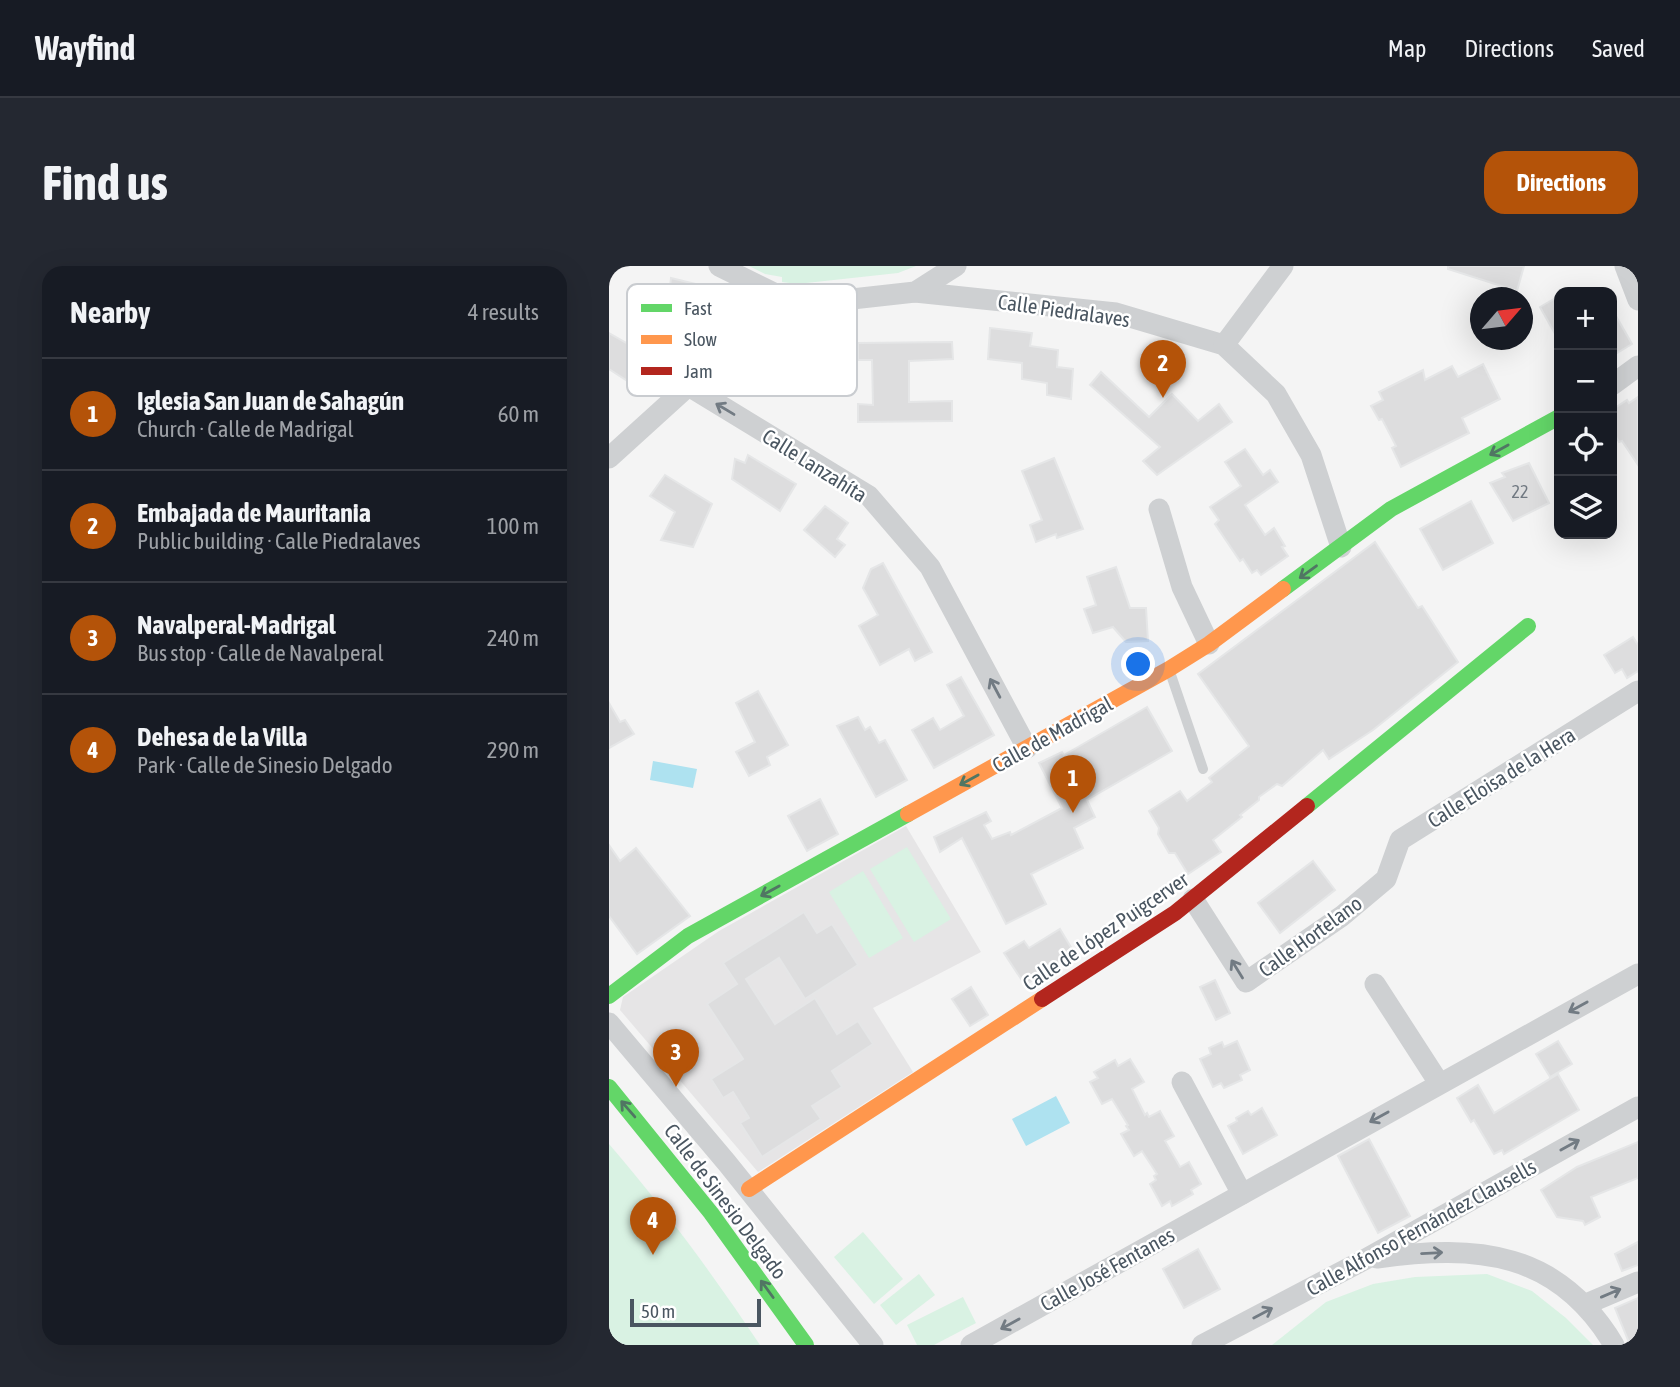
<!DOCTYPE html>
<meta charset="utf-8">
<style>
:root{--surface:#171b24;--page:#242831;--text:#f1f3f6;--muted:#9ea1a6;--line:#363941;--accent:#b45309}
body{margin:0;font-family:"Asap Condensed",sans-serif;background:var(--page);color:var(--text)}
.controls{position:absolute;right:21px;top:21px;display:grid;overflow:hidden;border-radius:14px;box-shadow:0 7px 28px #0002}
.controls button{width:63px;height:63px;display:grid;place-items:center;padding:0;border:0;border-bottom:2px solid var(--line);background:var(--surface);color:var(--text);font:35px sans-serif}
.compass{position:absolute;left:861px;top:21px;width:63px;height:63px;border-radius:50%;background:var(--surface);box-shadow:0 7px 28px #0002;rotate:62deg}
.scale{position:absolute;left:21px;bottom:18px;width:131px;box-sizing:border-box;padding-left:7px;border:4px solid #4a5661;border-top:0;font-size:19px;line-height:24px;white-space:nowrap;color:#4a5661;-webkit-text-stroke:5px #fff;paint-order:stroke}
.you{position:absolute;left:530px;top:399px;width:24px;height:24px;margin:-18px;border:5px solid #fff;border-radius:50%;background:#1a73e8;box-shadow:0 0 0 10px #1a73e833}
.badge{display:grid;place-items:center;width:46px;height:46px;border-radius:50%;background:var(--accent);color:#fff;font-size:23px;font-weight:700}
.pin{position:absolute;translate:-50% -58px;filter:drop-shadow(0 2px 4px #0008)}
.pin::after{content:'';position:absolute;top:37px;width:24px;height:21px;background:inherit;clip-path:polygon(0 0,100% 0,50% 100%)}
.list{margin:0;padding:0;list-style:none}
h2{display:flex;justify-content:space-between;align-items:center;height:91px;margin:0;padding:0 28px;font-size:30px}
h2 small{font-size:23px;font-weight:400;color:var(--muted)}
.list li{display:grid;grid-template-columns:46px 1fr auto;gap:21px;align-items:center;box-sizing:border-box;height:112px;padding:0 28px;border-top:2px solid var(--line)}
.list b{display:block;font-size:26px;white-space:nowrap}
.list p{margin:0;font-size:23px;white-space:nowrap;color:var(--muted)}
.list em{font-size:23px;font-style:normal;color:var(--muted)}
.icon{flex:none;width:38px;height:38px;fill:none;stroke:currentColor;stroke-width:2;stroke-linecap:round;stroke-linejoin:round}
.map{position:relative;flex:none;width:1029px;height:1079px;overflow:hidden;border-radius:21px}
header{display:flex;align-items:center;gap:42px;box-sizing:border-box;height:98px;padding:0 35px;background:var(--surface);border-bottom:2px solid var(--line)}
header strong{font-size:33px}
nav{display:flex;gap:38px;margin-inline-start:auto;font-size:24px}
.intro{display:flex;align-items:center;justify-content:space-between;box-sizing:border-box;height:168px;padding:0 42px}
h1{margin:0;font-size:49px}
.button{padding:18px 32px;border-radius:21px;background:var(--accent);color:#fff;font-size:24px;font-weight:700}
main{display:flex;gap:42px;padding:0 42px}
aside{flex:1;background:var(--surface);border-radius:21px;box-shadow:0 7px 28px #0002}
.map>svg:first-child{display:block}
.education{fill:#e6e5e6}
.green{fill:#d9f2e3}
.water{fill:#aee2f0}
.building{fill:#ddddde;stroke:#e5e6e7;stroke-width:2}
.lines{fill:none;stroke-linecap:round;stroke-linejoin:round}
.lane{stroke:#ced0d2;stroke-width:10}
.street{stroke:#ced0d2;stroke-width:21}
.fast{stroke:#63d668;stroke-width:16}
.slow{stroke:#ff974d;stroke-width:16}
.jam{stroke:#b3261e;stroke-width:16}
.oneway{stroke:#727b83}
.oneway2{stroke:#507663}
.labels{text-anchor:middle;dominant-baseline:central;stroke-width:5;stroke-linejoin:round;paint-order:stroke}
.number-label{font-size:18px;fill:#707881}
.street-label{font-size:21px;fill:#4a5661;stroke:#fff}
.key{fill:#fff;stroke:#c9ccd0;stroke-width:2}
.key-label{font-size:19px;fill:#4a5661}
</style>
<header>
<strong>Wayfind</strong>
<nav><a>Map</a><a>Directions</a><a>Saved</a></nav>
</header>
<div class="intro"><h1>Find us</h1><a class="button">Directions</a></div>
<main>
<aside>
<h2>Nearby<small>4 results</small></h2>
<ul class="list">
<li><span class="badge">1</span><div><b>Iglesia San Juan de Sahagún</b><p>Church · Calle de Madrigal</p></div><em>60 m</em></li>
<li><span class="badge">2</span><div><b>Embajada de Mauritania</b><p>Public building · Calle Piedralaves</p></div><em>100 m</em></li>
<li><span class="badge">3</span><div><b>Navalperal-Madrigal</b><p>Bus stop · Calle de Navalperal</p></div><em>240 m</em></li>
<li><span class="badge">4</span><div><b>Dehesa de la Villa</b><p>Park · Calle de Sinesio Delgado</p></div><em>290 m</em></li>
</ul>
</aside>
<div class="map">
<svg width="1029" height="1079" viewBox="0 0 1029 1079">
<rect width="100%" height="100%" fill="#f4f4f4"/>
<path class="education" d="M297,560L372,686L264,742L304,806L149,906L11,744L14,731L110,665Z"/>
<g class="green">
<path d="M140,0H307L289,7L188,18L173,16V11L156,8Z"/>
<path d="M298,581L342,653L305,676L261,603Z"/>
<path d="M254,605L294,672L260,692L220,626Z"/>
<path d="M0,878C55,942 105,1010 151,1079H0Z"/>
<path d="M254,966L294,1013L265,1038L225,991Z"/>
<path d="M310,1008L326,1029L287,1059L271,1039Z"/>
<path d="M878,1008L923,1025L957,1052L984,1079H663L717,1036L764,1018L806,1011Z"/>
<path d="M354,1031L367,1057L325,1079H308L298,1059Z"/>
</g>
<g class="water">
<path d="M44,495L88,503L84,522L41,514Z"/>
<path d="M447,830L461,857L417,880L403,853Z"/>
</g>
<g class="building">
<path d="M839,0H915L908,25L839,3Z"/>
<path d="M62,12L99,21L96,48L86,46L84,58L36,71L30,53L58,47Z"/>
<path d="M950,30V75L931,41Z"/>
<path d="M1003,43L1023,78L1003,90Z"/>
<path d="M381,62L423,67L421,80L449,84L448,101L464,103L462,133L438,129V117L413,113V97L379,93Z"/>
<path d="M0,67L33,86L20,116L0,103Z"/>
<path d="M343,76L344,93L300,95V136L343,135V155L249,156V138L264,139L263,94H249V77Z"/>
<path d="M874,98L891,133L853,152L860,167L792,201L783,182L787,180L773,153L770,154L762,140L774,134L770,126L814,104L816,114L843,100L849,111Z"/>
<path d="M492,106L540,151L563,128L589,155L610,138L623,156L548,209L534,195L551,181L481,119Z"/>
<path d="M1029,131V199L1013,175L1010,176L1006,169L1007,167L1003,161V144L1018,134L1020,137Z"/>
<path d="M636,183L654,209L661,204L669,216L636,239L656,269L665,262L676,280L673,281L679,290L652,309L648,304L643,307L634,293L631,295L606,258L610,254L601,241L632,220L616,196Z"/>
<path d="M139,189L187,218L171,245L123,213L126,193L136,197Z"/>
<path d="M445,192L474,263L448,272L447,268L427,276L421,259L433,254L413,205Z"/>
<path d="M920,197L940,237L904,255L881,217L896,211L893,207Z"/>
<path d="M56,209L103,238L84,281L52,274L66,246L41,230Z"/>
<path d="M862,235L884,277L834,304L811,263Z"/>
<path d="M216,240L239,257L228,273L236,279L226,291L195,264Z"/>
<path d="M766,276L809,342L813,340L849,396L764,464L720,493L714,484L673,520L668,518L650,531V534L631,549L633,551L604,574L612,586L579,608L566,587H560L549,568L550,562L540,545L571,525L578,535L603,516L600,512L640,480L589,408Z"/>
<path d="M274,297L323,386L306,395L300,383L271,399L250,360L269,349L254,322L262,303Z"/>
<path d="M507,301L521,342H537L539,375L517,376L504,361L484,367L475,343L487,339L478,311Z"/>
<path d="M1024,371L1029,379V405L1018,412L1013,403L1006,407L995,389Z"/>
<path d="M352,411L385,469L325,502L303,464L324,452L331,464L355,450L338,419Z"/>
<path d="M149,425L179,479L158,491L161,499L140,510L127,486L146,476L127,437Z"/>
<path d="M0,437L11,456L16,454L25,468L0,482Z"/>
<path d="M538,441L563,485L478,534L486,551L465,562L474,582L422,608L437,638L397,658L353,572L331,586L325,571L377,546L382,555L375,559L383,573L401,566L402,569L453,542L430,497L453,486L455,489Z"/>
<path d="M249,451L256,464L261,461L270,477L276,474L298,514L267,531L228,460Z"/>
<path d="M211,533L229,568L198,585L179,550Z"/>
<path d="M0,579L11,595L27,582L81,650L28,688L0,650Z"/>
<path d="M704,595L726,624L671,667L649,637Z"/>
<path d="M195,646L208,667L223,658L249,699L196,733L170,692L137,713L166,758L206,732L228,768L249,755L264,778L223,805L233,821L203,840L212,853L153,891L131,857L140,852L124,826L114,832L102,813L134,793L98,738L128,718L114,697Z"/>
<path d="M451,663L466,688L416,719L395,687L415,675L420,682Z"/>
<path d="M606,714L621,747L607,754L591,721Z"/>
<path d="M362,721L379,749L361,760L343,733Z"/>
<path d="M628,775L641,804L631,809L633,814L615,822L612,817L604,821L591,793L602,788L600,782L613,776L615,781Z"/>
<path d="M949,775L963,798L941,811L927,788Z"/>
<path d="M521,793L535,816L523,823L536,849L538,847L540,851L551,845L565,870L556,875L571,901L580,896L592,918L582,924L584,928L563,940L561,935L553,940L541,918L547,914L545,910L548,908L533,885L525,890L512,868L520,864L517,860L519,859L503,833L493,838L481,816L489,812L485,806L506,794L509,800Z"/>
<path d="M949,808L970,844L895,888L893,884L885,888L865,854L862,856L848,832L869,819L885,847Z"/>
<path d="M653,842L668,869L634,888L619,860L628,855L627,852L639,845L642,849Z"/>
<path d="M760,873L801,950L769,967L729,890Z"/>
<path d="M1029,876V912L982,931L991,951L976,959L974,955L948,951L932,924L968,901Z"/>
<path d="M1029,976V999L1013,1005L1006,988Z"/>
<path d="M589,983L611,1023L575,1042L554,1003Z"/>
<path d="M1029,1032V1079H1021L1006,1042Z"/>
</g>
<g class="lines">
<path class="lane" d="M561,406L594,503"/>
<g class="street">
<path d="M110,0L189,39"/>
<path d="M1016,0L1029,34"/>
<path d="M306,26L507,47L615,79L667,128L702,189L732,281"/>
<path d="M615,79L674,0"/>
<path d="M78,119L260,230L321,301L418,482"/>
<path d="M1003,119L1029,100"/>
<path d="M0,192L130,74L189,39L306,26L347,0"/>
<path d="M550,243L573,321L600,378"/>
<path d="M584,633L637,716L733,650L777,613L791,574L1029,425"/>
<path d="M766,718L830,817"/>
<path d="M0,757L118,897L264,1079"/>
<path d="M573,816L633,928"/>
<path d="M768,992C868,978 949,985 1005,1079"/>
<path d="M975,1039L1029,1016"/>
<path d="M362,1079L1029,708"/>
<path d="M593,1079L755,994L1029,841"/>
</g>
<g class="fast">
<path d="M674,323L782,243L950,151"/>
<path d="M698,540L919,360"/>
<path d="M0,730L79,670L299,548"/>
<path d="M0,821L102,947L197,1079"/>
</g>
<g class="slow">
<path d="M299,548L560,403L600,378L674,323"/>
<path d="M140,923L433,733"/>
</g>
<path class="jam" d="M433,733L566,647L698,540"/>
</g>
<defs><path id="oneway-shaft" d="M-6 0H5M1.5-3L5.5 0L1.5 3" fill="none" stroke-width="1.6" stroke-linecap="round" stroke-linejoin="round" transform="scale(1.75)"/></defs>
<g class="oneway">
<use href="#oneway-shaft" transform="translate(116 143) rotate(-149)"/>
<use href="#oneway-shaft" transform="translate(386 422) rotate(-118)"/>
<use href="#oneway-shaft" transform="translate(628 703) rotate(-122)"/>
<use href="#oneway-shaft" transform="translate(969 741) rotate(151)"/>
<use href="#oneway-shaft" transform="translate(770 851) rotate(151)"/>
<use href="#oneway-shaft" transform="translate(961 879) rotate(-29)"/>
<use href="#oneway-shaft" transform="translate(823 987) rotate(-3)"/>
<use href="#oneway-shaft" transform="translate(1002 1027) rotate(-23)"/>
<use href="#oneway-shaft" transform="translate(654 1047) rotate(-28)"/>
<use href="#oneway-shaft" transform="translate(401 1058) rotate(151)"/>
</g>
<g class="oneway2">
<use href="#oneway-shaft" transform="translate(890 184) rotate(151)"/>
<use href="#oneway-shaft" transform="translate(699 306) rotate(144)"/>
<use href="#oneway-shaft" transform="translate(360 514) rotate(151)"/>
<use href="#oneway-shaft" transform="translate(161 625) rotate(151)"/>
<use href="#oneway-shaft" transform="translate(19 843) rotate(-131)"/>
<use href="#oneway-shaft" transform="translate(158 1023) rotate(-126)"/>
</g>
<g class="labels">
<g class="number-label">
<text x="911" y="225">22</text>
</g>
<g class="street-label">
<text transform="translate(455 44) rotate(8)">Calle Piedralaves</text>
<text transform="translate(206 199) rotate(32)">Calle Lanzahíta</text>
<text transform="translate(443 468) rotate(-29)">Calle de Madrigal</text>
<text transform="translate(892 511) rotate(-32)">Calle Eloisa de la Hera</text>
<text transform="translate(496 665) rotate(-34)">Calle de López Puigcerver</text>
<text transform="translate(701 670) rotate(-36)">Calle Hortelano</text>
<text transform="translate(117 935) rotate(53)">Calle de Sinesio Delgado</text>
<text transform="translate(812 961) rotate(-29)">Calle Alfonso Fernández Clausells</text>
<text transform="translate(498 1003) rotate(-29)">Calle José Fentanes</text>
</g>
</g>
<rect x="18" y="18" width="230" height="112" rx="10" class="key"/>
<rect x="32" y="38" width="31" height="8" fill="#63d668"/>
<rect x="32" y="69" width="31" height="9" fill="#ff974d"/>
<rect x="32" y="101" width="31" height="8" fill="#b3261e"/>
<g class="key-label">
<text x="75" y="49">Fast</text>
<text x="75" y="80">Slow</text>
<text x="75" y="112">Jam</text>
</g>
</svg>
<div class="controls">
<button>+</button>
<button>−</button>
<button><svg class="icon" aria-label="locate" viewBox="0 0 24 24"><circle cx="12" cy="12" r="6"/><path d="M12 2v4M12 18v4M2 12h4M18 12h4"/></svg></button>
<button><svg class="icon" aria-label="layers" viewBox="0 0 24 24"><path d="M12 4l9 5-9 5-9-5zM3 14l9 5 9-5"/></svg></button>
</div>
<svg class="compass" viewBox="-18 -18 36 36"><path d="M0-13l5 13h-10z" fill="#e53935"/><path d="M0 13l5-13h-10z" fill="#9ea1a6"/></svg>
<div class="scale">50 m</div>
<div class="you"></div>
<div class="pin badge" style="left:464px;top:547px">1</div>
<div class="pin badge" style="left:554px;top:132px">2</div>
<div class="pin badge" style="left:67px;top:821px">3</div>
<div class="pin badge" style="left:44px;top:989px">4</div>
</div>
</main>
